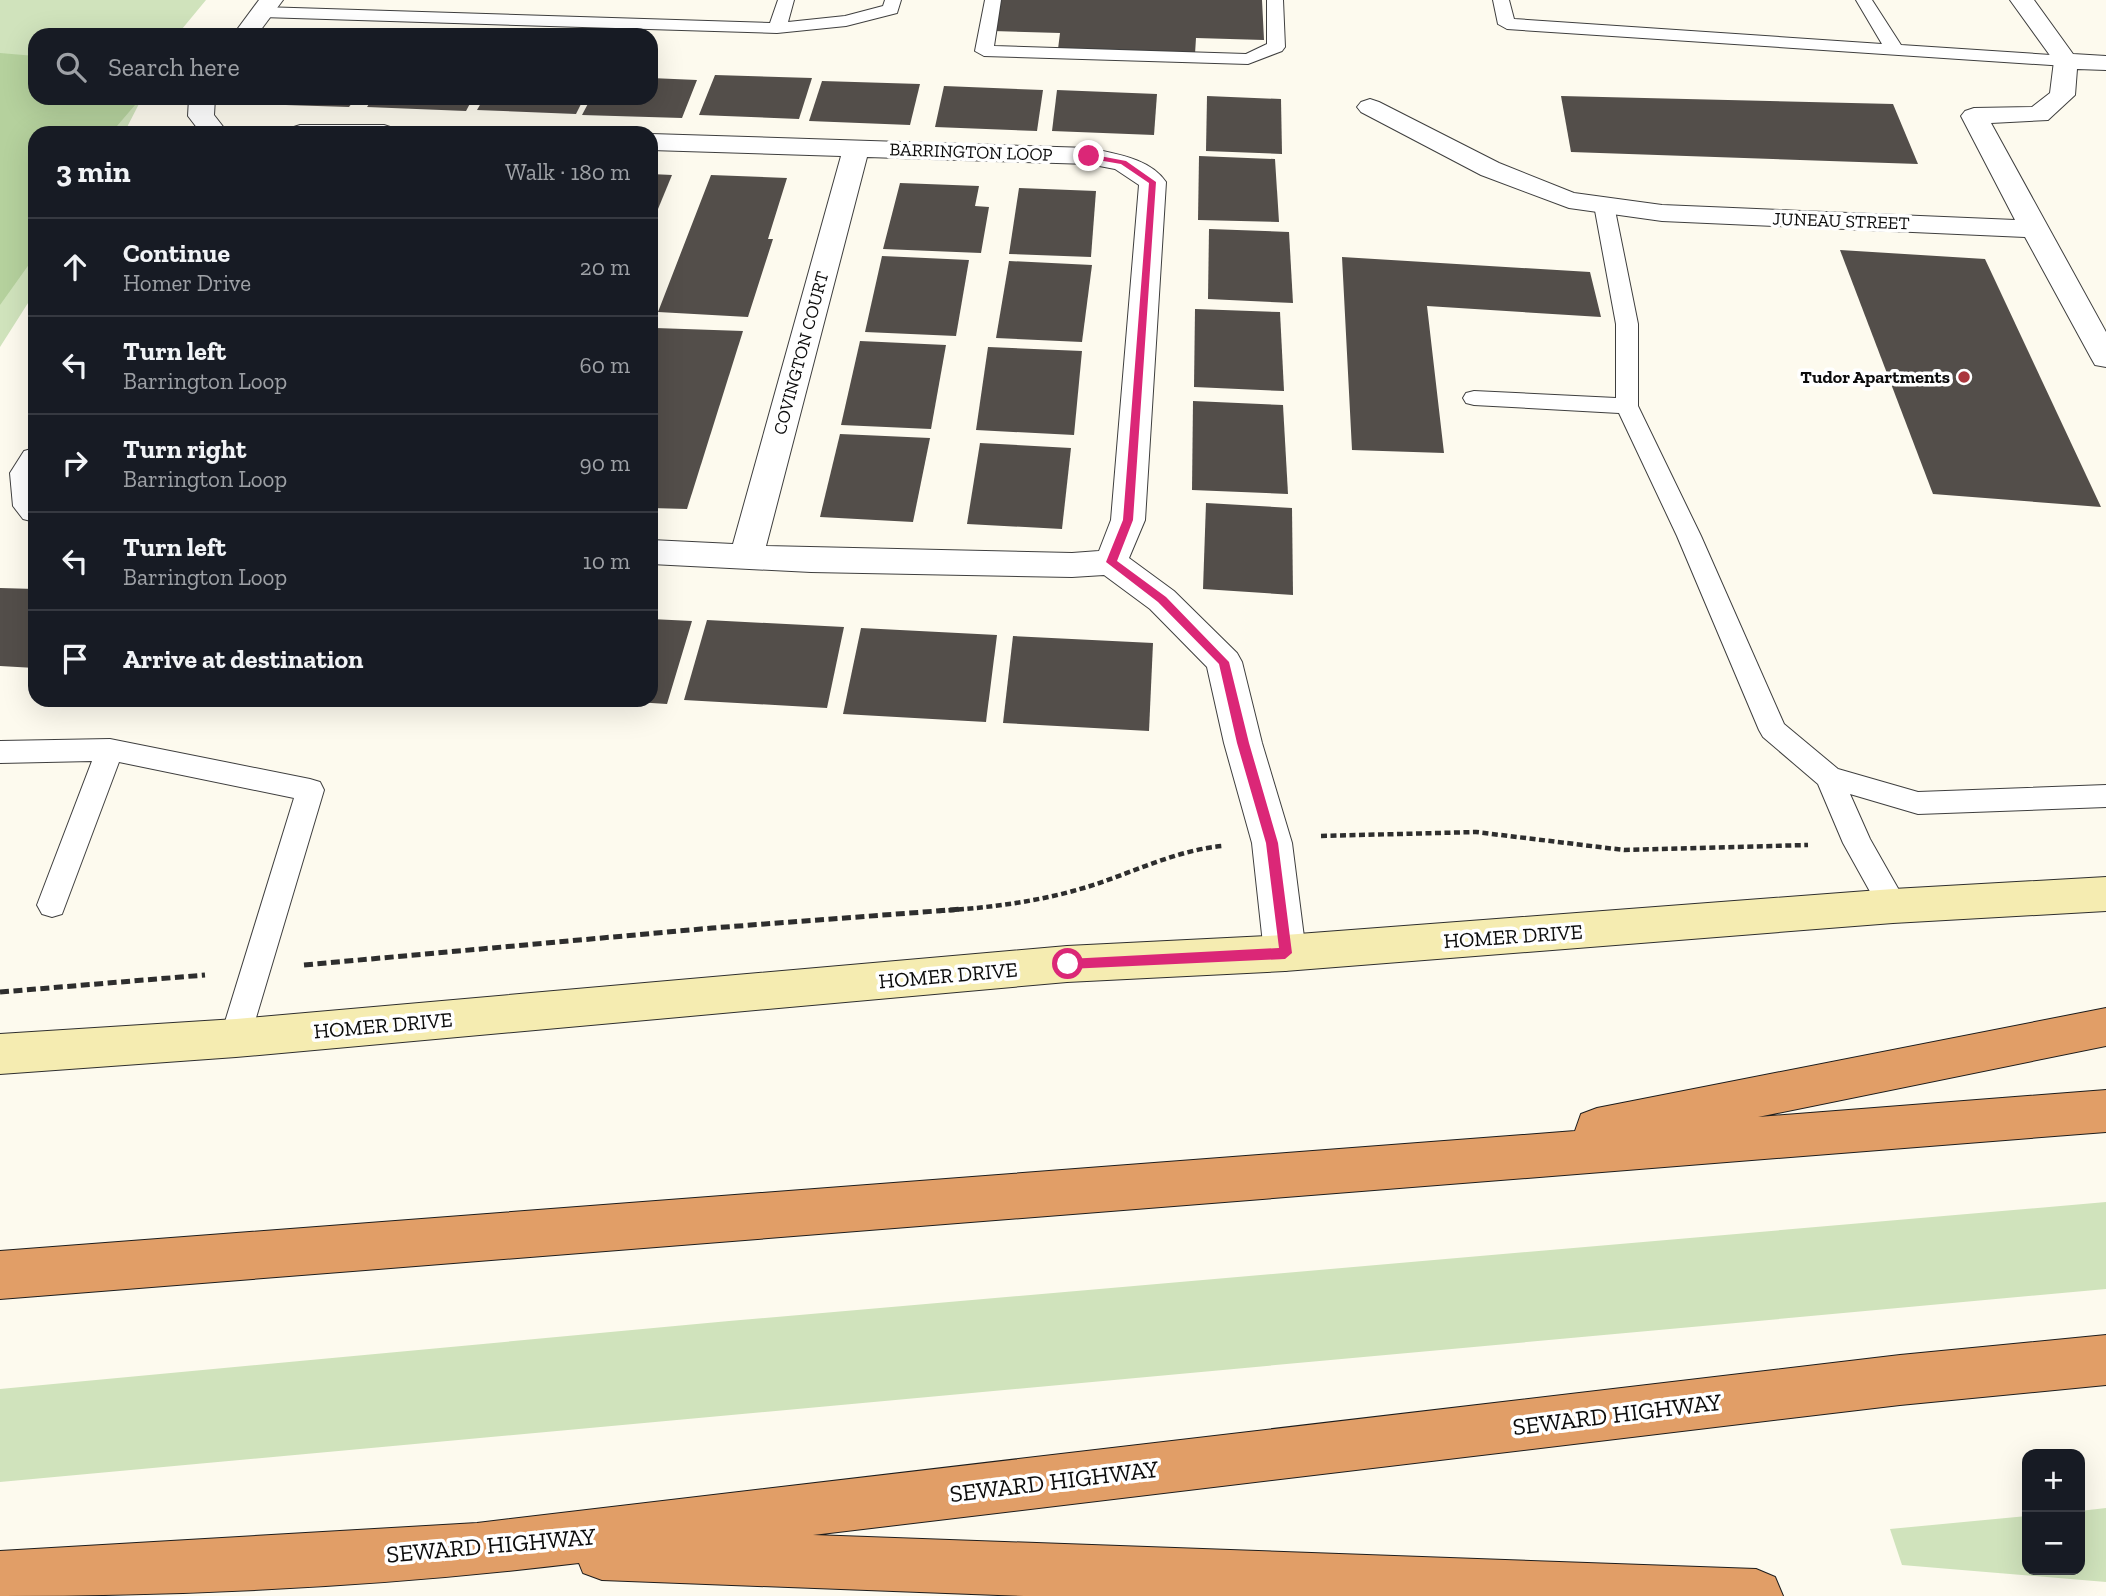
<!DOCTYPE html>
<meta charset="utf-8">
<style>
:root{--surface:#171b24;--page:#242831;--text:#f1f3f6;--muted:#9ea1a6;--line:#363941}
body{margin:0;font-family:"Zilla Slab",serif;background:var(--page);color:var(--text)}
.controls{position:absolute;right:21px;bottom:21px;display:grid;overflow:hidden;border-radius:14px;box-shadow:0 7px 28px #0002}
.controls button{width:63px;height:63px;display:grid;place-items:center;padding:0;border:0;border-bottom:2px solid var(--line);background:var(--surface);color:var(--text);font:35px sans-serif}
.stop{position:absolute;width:21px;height:21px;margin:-16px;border:5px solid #db2777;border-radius:50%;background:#fff}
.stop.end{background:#db2777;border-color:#fff;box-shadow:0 2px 7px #0008}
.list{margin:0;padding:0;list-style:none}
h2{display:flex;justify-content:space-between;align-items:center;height:91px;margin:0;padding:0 28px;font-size:30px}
h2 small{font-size:23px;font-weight:400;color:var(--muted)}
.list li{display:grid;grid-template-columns:46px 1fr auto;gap:21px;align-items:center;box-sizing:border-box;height:98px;padding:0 28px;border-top:2px solid var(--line)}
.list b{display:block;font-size:26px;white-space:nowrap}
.list p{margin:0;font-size:23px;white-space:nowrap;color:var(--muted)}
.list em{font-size:23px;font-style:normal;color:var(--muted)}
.icon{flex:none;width:38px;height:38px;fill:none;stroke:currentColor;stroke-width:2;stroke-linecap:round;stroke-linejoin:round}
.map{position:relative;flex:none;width:2106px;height:1596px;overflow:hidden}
.search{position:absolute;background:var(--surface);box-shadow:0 7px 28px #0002;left:28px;top:28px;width:630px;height:77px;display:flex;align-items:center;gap:18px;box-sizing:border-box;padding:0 24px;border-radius:21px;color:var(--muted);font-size:26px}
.panel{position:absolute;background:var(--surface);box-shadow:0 7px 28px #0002;left:28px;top:126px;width:630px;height:581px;border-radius:21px}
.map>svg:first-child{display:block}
.green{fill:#d0e3bc}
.forest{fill:#b5d19d}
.building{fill:#534e4a}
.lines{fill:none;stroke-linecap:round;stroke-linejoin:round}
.lane-casing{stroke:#3f3f3f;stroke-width:2}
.street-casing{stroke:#3f3f3f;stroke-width:2}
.secondary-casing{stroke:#2e2e2e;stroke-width:2}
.highway-casing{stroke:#1d1d1d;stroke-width:2}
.path-far1{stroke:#2e2e2e;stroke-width:4.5;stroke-dasharray:6 3.5;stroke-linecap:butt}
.path{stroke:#2e2e2e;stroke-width:5;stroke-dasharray:9 4.5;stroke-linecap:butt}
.lane{fill:#fff;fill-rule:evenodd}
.street{fill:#fff;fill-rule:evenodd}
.secondary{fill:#f5ecb1;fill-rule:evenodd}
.highway{fill:#e19e67;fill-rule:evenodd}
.route{fill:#db2777}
.poi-dot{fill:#aa363d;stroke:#fff;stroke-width:2.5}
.labels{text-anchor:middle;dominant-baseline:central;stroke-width:7;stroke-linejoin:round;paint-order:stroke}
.far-street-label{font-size:18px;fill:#0c0c0c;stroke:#fff}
.far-poi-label{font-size:18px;font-weight:bold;fill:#0c0c0c;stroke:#fff;text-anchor:end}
.street-label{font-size:21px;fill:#0c0c0c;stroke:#fff}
.near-street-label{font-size:24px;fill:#0c0c0c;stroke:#fff}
</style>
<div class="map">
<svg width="2106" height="1596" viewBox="0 0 2106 1596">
<rect width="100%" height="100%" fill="#fdfaee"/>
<g class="green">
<path d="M0,0H206L177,35H35V98H142L124,133H35V292L0,347Z"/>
<path d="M2106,1202V1289L0,1482V1389L729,1321Z"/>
<path d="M2106,1508V1582L1902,1565L1890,1529L2027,1516V1570H2080V1511Z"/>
</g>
<path class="forest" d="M0,53L35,56V98H141L111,133H35V256L0,305Z"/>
<g class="building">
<path d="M999,0H1262L1264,40L1196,38L1195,54L1058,49L1060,33L993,31Z"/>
<path d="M715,75L812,78L799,119L699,115Z"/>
<path d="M651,78L697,80L682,118L582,115L591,98H651Z"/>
<path d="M822,81L920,84L910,125L809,121Z"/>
<path d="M944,86L1043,90L1037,131L935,127Z"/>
<path d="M1057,90L1157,94L1154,135L1052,131Z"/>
<path d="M1207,96L1281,99L1282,154L1206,151Z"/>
<path d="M1561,96L1893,104L1918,164L1571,152Z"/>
<path d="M258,98H356L349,107L254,104Z"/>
<path d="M373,98H473L466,111L367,107Z"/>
<path d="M484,98H584L576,114L477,110Z"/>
<path d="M1199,156L1275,159L1279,222L1198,220Z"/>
<path d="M651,174L672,175L651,226Z"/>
<path d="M711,175L787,178L768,239H773L748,317L658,312Z"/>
<path d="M900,183L979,186L975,206L989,207L981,253L883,249Z"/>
<path d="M1019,188L1096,191L1091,257L1009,254Z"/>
<path d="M1209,229L1289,232L1293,303L1208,299Z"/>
<path d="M1840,250L1985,259L2101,507L1933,494Z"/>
<path d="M882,256L969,260L956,336L865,332Z"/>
<path d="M1342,257L1590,272L1601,317L1427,306L1444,453L1352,450Z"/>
<path d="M1009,261L1092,265L1082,342L996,338Z"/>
<path d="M1195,309L1280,312L1284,391L1194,387Z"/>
<path d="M655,328L743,331L687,509L651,508V337Z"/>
<path d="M860,341L946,345L931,429L841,425Z"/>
<path d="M988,347L1082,351L1074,435L976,430Z"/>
<path d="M1193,401L1283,405L1288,494L1192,490Z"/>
<path d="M840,434L930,438L913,522L820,517Z"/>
<path d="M980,443L1071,448L1062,529L967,524Z"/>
<path d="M1206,503L1292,508L1293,595L1203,589Z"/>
<path d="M0,588L35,589V668L0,666Z"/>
<path d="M651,619L692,621L667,704L636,702L651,700Z"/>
<path d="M707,620L844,627L827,708L684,700Z"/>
<path d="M861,628L997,635L986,722L843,714Z"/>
<path d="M1013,636L1153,643L1149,731L1003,723Z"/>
</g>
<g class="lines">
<defs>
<g id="lane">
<path d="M778,0H794L788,22L845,16L883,6L885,0H901L897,13L846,26L777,33L262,17L253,12L262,7L770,23Z"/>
<path d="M985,0H1001L994,46L1246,54L1267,44V0H1283L1285,47L1282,51L1248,64L984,56L975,51Z"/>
<path d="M1493,0H1509L1514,19L1882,44L1856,0H1872L1901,45L2066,56L2075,61L2066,66L1507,29L1498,24Z"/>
<path d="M1604,199L1611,201L1614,205L1638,324V406L1701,536L1784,724L1838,769L1918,792L2106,785V807L1918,814L1850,794L1870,839L1908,906L1903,915L1893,918L1883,915L1843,843L1818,784L1763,737L1759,730L1677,536L1619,413L1474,405L1466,403L1463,398L1466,393L1474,391L1616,398V324L1594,205L1597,201Z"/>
<path d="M110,739L310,779L320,782L324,790L247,1048L236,1052L225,1048L220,1038L294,798L119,762L62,914L52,917L42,914L37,905L92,761L0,763V741Z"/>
</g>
<g id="street">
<path d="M259,0H283L257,35H233Z"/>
<path d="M2010,0H2034L2073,54L2106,56V70L2077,69L2075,95L2048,120L1991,123L2106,332V367L2095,365L2091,358L2025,237L1662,221L1569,208L1481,175L1361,112L1357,107L1361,102L1370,99L1379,102L1499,163L1574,193L1662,205L2015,220L1961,116L1965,111L1974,108L2032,107L2050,93L2054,61Z"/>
<path d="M189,98H215L214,115L228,133H201L188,116Z"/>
<path d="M300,125H384L393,128L397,133H287L291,128Z"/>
<path d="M651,134L1089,148C1115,154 1150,158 1166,182L1145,520L1129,558L1174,591L1237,653L1242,662L1262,743L1292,843L1306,953L1300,966L1285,971L1270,966L1264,953L1252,843L1224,743L1207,667L1150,609L1104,575L1072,577L811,572L651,564V540L733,544L841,156L651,150ZM867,157L1089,164L1115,169L1139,185L1111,520L1099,551L1072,553L766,546Z"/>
<path d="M35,448V522L23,519L13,506L10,473L24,451Z"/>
</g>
<path id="secondary" d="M2106,877V911L1893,923L1285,971L1067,982L236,1057L0,1074V1034L236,1019L1067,946L1285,935L1893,889Z"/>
<g id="highway">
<path d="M2106,1008V1046L1758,1117L2106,1090V1132L0,1299V1251L1575,1131L1581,1114L1597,1108Z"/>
<path d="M2106,1335V1385L1900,1405L813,1535L1756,1569L1775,1577L1783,1596H1024L602,1580L583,1573L579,1563C387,1586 193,1596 0,1596V1551L477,1523L1900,1355Z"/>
</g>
</defs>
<use href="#lane" class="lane-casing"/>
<use href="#street" class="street-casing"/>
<use href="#secondary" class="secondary-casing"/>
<use href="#highway" class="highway-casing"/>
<g class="path-far1">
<path d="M1321,836L1476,832L1624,850L1808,845"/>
<path d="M939,911C984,908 1029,903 1073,891C1123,878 1170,851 1222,846"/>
</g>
<g class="path">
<path d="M304,965L712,928L963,909"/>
<path d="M0,992L205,975"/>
</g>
<use href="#lane" class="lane"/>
<use href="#street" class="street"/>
<use href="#secondary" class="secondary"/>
<use href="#highway" class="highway"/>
</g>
<path class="route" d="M1089,154L1126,161L1156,182L1133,520L1117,561L1166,597L1229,662L1249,743L1278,843L1292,953L1285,959L1068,969L1061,964L1068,959L1279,948L1266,843L1237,743L1219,664L1158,602L1106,562L1123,520L1149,183L1121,164L1086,158Z"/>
<circle class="poi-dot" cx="1964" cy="377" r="7"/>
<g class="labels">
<g class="far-street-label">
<text transform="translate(971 152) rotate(2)">BARRINGTON LOOP</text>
<text transform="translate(1841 221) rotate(2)">JUNEAU STREET</text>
<text transform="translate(801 353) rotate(-75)">COVINGTON COURT</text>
</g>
<g class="far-poi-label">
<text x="1950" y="377">Tudor Apartments</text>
</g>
<g class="street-label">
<text transform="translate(1513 936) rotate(-4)">HOMER DRIVE</text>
<text transform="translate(948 975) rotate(-5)">HOMER DRIVE</text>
<text transform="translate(383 1025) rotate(-5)">HOMER DRIVE</text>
</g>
<g class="near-street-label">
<text transform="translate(1617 1414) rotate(-7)">SEWARD HIGHWAY</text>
<text transform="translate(1054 1481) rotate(-7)">SEWARD HIGHWAY</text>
<text transform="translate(491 1545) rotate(-5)">SEWARD HIGHWAY</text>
</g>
</g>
</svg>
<div class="controls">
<button>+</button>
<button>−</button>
</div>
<div class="stop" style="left:1068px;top:964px"></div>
<div class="stop end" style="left:1089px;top:156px"></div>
<div class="search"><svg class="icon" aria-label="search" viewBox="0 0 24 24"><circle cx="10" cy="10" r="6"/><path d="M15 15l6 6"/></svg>Search here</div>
<section class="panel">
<h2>3 min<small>Walk · 180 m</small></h2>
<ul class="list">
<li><svg class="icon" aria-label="ahead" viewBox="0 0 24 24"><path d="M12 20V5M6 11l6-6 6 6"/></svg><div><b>Continue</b><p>Homer Drive</p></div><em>20 m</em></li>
<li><svg class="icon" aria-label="left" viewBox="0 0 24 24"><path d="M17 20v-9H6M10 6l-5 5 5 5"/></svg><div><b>Turn left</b><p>Barrington Loop</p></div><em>60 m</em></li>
<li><svg class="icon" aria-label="right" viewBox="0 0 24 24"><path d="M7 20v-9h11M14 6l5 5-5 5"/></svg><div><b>Turn right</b><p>Barrington Loop</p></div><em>90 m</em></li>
<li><svg class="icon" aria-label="left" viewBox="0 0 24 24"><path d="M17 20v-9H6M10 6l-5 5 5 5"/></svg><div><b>Turn left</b><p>Barrington Loop</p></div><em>10 m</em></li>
<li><svg class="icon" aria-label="arrive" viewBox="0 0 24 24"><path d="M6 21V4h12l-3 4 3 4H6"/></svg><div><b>Arrive at destination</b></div></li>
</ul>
</section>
</div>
